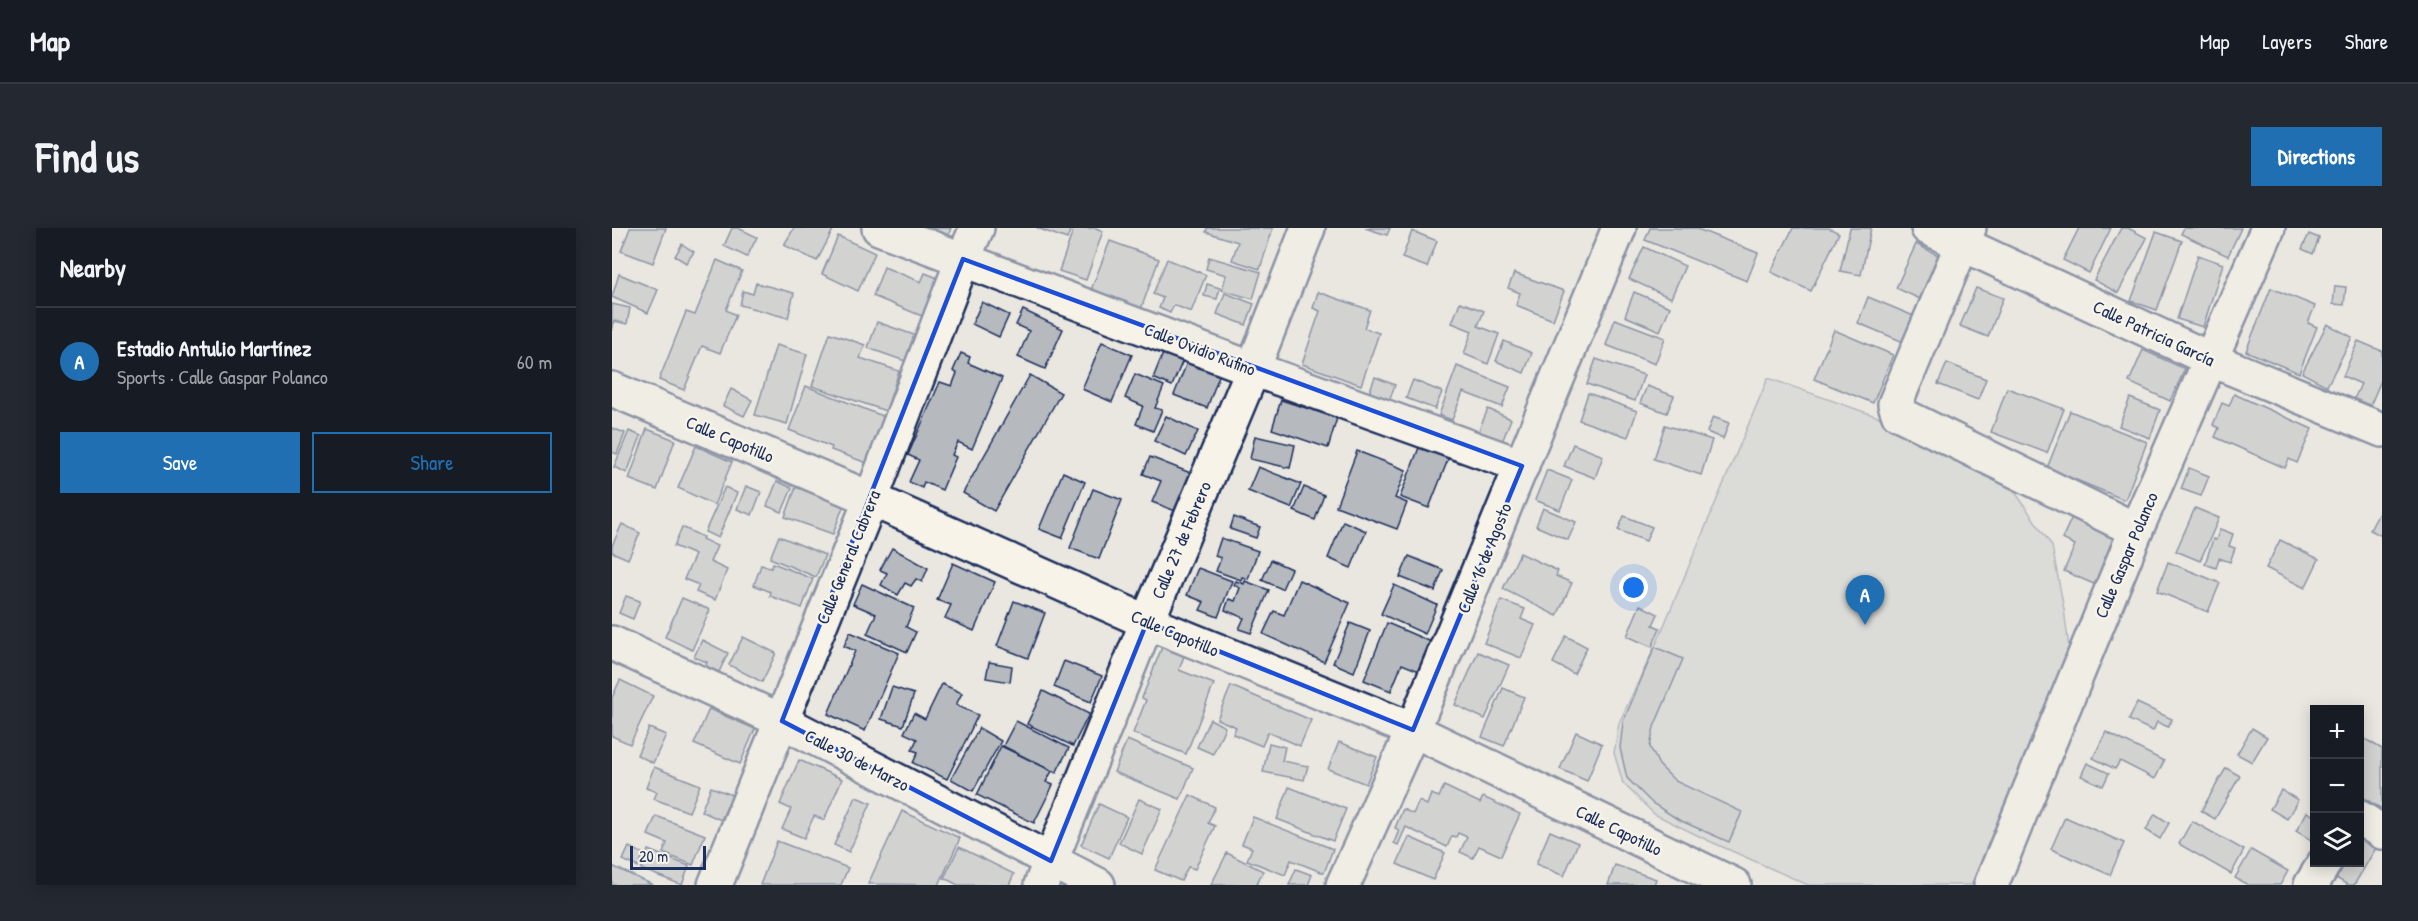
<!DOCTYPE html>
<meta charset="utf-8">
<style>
:root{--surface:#171b24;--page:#242831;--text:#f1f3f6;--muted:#9ea1a6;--line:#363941;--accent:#1f6fb2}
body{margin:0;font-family:"Patrick Hand",sans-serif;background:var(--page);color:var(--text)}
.controls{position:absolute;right:18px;bottom:18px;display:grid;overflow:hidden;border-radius:0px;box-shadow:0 3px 15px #0003}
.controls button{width:54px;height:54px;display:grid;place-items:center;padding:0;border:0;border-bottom:2px solid var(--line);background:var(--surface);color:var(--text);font:30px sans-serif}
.scale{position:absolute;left:18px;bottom:15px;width:76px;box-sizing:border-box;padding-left:6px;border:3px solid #1b2f5e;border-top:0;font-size:16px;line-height:21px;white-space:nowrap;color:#1b2f5e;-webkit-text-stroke:4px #f7f3e8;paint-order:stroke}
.you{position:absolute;left:1022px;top:360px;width:21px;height:21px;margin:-15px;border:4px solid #fff;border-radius:50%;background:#1a73e8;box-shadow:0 0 0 9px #1a73e833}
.badge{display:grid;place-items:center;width:39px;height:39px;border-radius:50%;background:var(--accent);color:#fff;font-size:20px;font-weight:700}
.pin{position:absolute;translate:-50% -50px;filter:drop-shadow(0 2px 3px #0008)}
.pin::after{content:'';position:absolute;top:32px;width:21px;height:18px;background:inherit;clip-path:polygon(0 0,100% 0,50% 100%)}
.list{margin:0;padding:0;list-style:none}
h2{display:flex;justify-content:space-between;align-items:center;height:78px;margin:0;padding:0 24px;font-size:26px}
h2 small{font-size:20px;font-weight:400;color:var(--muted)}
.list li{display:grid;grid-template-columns:39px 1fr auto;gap:18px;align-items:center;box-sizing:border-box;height:108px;padding:0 24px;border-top:2px solid var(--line)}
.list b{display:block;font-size:22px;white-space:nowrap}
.list p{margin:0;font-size:20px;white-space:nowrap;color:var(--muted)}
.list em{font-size:20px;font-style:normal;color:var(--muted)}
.actions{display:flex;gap:12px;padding:18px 24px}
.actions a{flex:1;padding:14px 0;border:2px solid var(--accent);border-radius:0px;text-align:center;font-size:21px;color:var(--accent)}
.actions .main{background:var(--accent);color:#fff}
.icon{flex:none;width:33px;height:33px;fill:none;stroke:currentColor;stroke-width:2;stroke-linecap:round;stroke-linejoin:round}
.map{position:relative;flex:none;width:1770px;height:657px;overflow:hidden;border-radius:0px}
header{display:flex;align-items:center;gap:36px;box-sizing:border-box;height:84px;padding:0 30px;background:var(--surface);border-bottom:2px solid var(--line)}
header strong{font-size:28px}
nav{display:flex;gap:33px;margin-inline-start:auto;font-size:21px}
.intro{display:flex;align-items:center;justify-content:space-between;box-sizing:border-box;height:144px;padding:0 36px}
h1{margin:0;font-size:42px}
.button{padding:15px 27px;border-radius:0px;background:var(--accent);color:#fff;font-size:21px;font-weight:700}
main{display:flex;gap:36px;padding:0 36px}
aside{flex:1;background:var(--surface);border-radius:0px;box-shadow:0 3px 15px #0003}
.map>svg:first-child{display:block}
.pitch{fill:#cbcccd;stroke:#737e96;stroke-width:1.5}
.building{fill:#b6babf;stroke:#1b2f5e;stroke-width:1.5}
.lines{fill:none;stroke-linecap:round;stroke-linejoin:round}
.minor-casing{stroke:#1b2f5e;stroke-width:38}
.minor{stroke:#f7f3e8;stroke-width:33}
.marked{fill:none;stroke:#1d4ed8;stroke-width:4.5;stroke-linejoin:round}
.labels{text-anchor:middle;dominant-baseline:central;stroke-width:5;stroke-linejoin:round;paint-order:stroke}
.street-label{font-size:18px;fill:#1b2f5e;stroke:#f7f3e8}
</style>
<header>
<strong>Map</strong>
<nav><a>Map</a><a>Layers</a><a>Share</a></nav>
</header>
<div class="intro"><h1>Find us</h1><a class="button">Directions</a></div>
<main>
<aside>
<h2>Nearby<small></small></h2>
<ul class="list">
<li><span class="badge">A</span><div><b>Estadio Antulio Martínez</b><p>Sports · Calle Gaspar Polanco</p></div><em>60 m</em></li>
</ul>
<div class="actions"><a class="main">Save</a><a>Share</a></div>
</aside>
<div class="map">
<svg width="1770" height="657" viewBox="0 0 1770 657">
<rect width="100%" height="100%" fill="#eae7e0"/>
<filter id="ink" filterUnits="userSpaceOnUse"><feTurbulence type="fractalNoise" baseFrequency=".0167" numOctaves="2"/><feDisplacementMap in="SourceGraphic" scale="12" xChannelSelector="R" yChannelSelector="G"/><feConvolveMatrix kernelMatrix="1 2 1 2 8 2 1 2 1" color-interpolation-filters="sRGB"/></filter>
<g filter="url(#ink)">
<path class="pitch" d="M1156,150L1326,210L1397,255L1440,318L1452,381L1460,444L1359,657H1196L1095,612L1042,586L1011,555L1002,525L1007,495L1045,414Z"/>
<g class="building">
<path d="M18,0H54L41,35L9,23Z"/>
<path d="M120,0H126L145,9L135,29L112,18Z"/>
<path d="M182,0H222L205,33L172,17Z"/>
<path d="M316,0H339L336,8Z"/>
<path d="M425,0H459L455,11Z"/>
<path d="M462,0H484L491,3L474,52L447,43Z"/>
<path d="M595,0H661L648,41L620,32L626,14L594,4Z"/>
<path d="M753,0H778L775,7Z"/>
<path d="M1038,0H1083L1146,25L1135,53L1033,12Z"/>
<path d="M1181,0H1217L1227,5L1199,63L1159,44Z"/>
<path d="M1238,0H1259L1249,47L1228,43Z"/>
<path d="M1467,0H1499L1477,45L1451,32Z"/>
<path d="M1509,0H1516L1535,10L1506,65L1482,52Z"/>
<path d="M1572,0H1629L1616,28L1569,6Z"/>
<path d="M800,3L825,13L815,39L790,30Z"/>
<path d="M1544,4L1570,13L1545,82L1519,73Z"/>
<path d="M1697,6L1707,10L1701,26L1690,21Z"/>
<path d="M226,8L263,25L246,63L210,46Z"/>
<path d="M498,13L547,31L529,81L479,62Z"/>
<path d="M70,16L82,24L74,35L63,28Z"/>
<path d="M1304,16L1328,28L1308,71L1284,60Z"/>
<path d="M1032,19L1073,38L1059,70L1017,51Z"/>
<path d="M1586,27L1611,36L1591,99L1565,91Z"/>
<path d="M597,29L649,44L641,71L610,62L614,47L594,41Z"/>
<path d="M555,31L594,47L579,84L562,77L558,85L547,80L551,70L541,66Z"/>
<path d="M105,32L130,43L114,82L124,87L108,125L90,118L72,162L47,152L74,84L83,87Z"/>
<path d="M272,39L309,54L313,45L326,50L310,88L261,68Z"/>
<path d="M902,45L952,63L941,92L904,77L908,65L896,60Z"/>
<path d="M7,46L46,62L36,85L0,69Z"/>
<path d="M144,55L182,65L176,90L128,77L131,63L141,66Z"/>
<path d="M595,56L608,60L605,71L592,68Z"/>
<path d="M1723,58L1734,59L1732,77L1721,76Z"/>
<path d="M1364,60L1391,70L1376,109L1348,98Z"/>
<path d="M1659,60L1703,78L1696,95L1705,99L1687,145L1634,123Z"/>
<path d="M706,64L758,82L752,100L767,105L749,157L690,136L708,83L701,80Z"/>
<path d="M1022,64L1058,79L1048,103L1013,88Z"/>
<path d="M613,65L642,76L634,97L605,86Z"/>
<path d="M1256,69L1304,89L1294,115L1246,95Z"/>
<path d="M370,74L397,87L387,109L360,96Z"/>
<path d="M848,74L872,83L866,98L887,106L876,136L852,126L860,103L840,95Z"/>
<path d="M0,76L18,80L15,96L2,93L0,102Z"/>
<path d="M411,82L451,101L433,141L406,129L417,103L404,97Z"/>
<path d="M1003,91L1053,110L1043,136L994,117Z"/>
<path d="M265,94L302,107L293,133L256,120Z"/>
<path d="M1715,96L1740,109L1715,158L1690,145Z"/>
<path d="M1222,102L1281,127L1261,175L1202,151Z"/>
<path d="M218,105L253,117L248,130L287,143L274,183L200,158Z"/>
<path d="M892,113L920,125L912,145L884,133Z"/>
<path d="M1746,113L1770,123V150L1758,178L1742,171L1749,156L1731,148Z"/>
<path d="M490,114L520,127L500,174L470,161Z"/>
<path d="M164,117L195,126L175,196L143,187Z"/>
<path d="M1531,122L1573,141L1558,173L1517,154Z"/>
<path d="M552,123L571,132L560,158L541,150Z"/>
<path d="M349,125L358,129L356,135L390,150L360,221L346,214L340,227L344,229L330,262L312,254L310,260L297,254L307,232L296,227L328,154L340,158L345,145L341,143Z"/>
<path d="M984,131L1032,147L1023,173L975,156Z"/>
<path d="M576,132L608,145L595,180L562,167Z"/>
<path d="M1335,135L1374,151L1366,172L1326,156Z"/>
<path d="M845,138L898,159L890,179L851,164L840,192L827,187Z"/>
<path d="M523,146L552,158L543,180L550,182L541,203L524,196L531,178L513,170Z"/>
<path d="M418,147L449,165L382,283L351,265Z"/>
<path d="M763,149L783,157L777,173L757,165Z"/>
<path d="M801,152L830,164L823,181L794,170Z"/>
<path d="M194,158L273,189L255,235L219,222L220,219L177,202Z"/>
<path d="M1035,158L1062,168L1055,185L1028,175Z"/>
<path d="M1395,160L1452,181L1435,225L1379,204Z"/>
<path d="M119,161L140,172L132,188L111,178Z"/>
<path d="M976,165L1025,183L1016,209L967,192Z"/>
<path d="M1622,166L1700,201L1685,235L1677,231L1673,240L1603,209L1607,200L1601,197L1610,175L1617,178Z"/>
<path d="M1518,170L1548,182L1538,210L1507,198Z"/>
<path d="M669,172L725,190L716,220L660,201Z"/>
<path d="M876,181L899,191L890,214L866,204Z"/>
<path d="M1458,183L1535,214L1513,272L1435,240Z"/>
<path d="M554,188L586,203L574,228L542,213Z"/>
<path d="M1101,189L1117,195L1111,211L1095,204Z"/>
<path d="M1053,197L1100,212L1089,247L1042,231Z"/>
<path d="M0,200L13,205L5,226L0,224Z"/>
<path d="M35,201L63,212L45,262L17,251Z"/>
<path d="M17,203L29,208L15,245L2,239Z"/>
<path d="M643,208L683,217L678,240L638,231Z"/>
<path d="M961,216L991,228L983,250L952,238Z"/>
<path d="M808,217L837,229L817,280L788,269Z"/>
<path d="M84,218L120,234L102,277L66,260Z"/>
<path d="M745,223L794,242L783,270L795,275L785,301L724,278Z"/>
<path d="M538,229L581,246L566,284L540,274L549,253L531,246Z"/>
<path d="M646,239L689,256L679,280L636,263Z"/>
<path d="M1577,240L1597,248L1589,268L1569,261Z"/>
<path d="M935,242L960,252L948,282L923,272Z"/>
<path d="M451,244L473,254L450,310L427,301Z"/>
<path d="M165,253L180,260L170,284L155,278Z"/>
<path d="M134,258L149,264L140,287L125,281Z"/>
<path d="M113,259L125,265L106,310L93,304Z"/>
<path d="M184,259L232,276L221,306L173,289Z"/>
<path d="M692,259L712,267L703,292L682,283Z"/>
<path d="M481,261L510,272L487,331L458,320Z"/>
<path d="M931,280L964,294L956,312L924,298Z"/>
<path d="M1464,280L1509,299L1484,357L1452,343L1463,317L1450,311Z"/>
<path d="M1583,280L1607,290L1588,333L1564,323Z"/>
<path d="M1767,285L1770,287V308L1758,302Z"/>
<path d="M1012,288L1040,299L1034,313L1006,302Z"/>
<path d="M622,289L648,299L644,310L618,301Z"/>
<path d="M731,293L754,303L739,340L716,330Z"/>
<path d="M10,296L28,305L16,331L0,324V318Z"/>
<path d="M70,299L91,309L90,311L105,318L98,334L115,342L103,372L84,364L87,357L72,351L83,327L62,318Z"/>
<path d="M1608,301L1621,306L1617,318L1623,320L1618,334L1607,330L1604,340L1593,336L1601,311L1604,312Z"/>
<path d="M167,308L213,327L204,349L158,330Z"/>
<path d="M609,310L646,323L636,351L630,349L629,352L604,343L609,330L603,328Z"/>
<path d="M1668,312L1707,331L1693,360L1654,340Z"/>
<path d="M280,320L316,340L310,354L304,351L299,358L293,355L286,367L269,357L275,345L268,342Z"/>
<path d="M908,325L946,343L944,348L960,355L945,388L891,361Z"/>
<path d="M797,328L831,342L823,363L788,349Z"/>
<path d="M659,332L679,341L670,361L650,352Z"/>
<path d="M1556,334L1608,355L1596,384L1545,363Z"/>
<path d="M161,335L201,351L190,380L158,368L159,364L142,357L149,337L159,340Z"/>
<path d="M341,335L383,354L362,403L333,390L339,377L325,372Z"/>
<path d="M586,340L620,353L606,389L588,382L592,374L575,367Z"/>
<path d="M687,352L738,375L712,434L651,406L662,383L672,387Z"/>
<path d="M624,353L632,356L633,353L657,362L639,405L627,401L632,390L613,382L617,371L623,373L628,360L622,357Z"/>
<path d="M250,356L302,380L294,399L304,404L295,424L255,406L264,386L241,376Z"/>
<path d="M782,357L825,377L813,406L769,386Z"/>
<path d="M14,368L28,373L21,391L7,385Z"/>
<path d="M70,370L98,382L80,422L53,409Z"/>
<path d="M889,372L913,381L909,391L923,397L909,430L872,415Z"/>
<path d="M402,373L433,385L416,430L385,418Z"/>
<path d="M1028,377L1046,386L1041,397L1048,400L1040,419L1015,408Z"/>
<path d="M738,395L758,403L742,444L721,435Z"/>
<path d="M775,395L824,416L812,445L790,436L779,463L752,452Z"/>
<path d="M238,404L287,425L253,503L216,486L243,423L232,418Z"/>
<path d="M954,408L975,419L962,446L941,435Z"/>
<path d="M131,409L164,425L150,454L117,437Z"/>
<path d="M90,412L116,425L107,444L94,438L95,434L82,429Z"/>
<path d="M550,419L572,428L567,442L602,456L574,526L521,505L534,472L530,470Z"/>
<path d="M1043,419L1071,431L1042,499L1038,519L1047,537L1063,553L1130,584L1117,614L1067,592L1040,575L1015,550L1008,520L1011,494Z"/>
<path d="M866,424L897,437L873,491L843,477Z"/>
<path d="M452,433L490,448L479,474L442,459Z"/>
<path d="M377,434L400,438L398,454L374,450Z"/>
<path d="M8,452L41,468L18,516L0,508V470Z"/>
<path d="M330,456L350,465L344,477L366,487L335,551L301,535L306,524L300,522L305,511L292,505L302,485L313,491Z"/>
<path d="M619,458L699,492L688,518L656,504L650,518L621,506L624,499L605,491Z"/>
<path d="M280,459L302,466L291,498L269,491Z"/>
<path d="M891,460L912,469L892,518L870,509Z"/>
<path d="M431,463L477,486L461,518L415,496Z"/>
<path d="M1525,475L1560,491L1556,499L1545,494L1541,503L1517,492Z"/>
<path d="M97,481L143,501L128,536L82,516Z"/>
<path d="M598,491L613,499L601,526L585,519Z"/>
<path d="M404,493L457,520L444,545L391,518Z"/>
<path d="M37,500L54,507L41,535L25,527Z"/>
<path d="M367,500L389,513L361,563L339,551Z"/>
<path d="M1640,500L1655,509L1640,534L1625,526Z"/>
<path d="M964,504L990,516L975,553L948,541Z"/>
<path d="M1494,504L1552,533L1543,551L1508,533L1503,541L1481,530Z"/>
<path d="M1748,508L1770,521V581L1748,568Z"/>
<path d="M515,512L581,540L568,571L502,544Z"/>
<path d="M727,514L765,529L754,556L716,541Z"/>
<path d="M657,515L673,519L670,533L696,538L692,552L651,544Z"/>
<path d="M389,518L440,543L434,554L441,557L422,595L365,567Z"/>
<path d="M187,532L230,551L212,592L202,588L192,610L170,601L179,581L168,576Z"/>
<path d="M1475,535L1497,545L1491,558L1469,548Z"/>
<path d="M42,539L88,557L77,584L42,571L45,564L34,560Z"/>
<path d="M1614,540L1628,548L1603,591L1589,583Z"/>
<path d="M832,558L868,575L871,569L908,586L889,628L867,618L861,630L848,624L855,609L846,605L844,609L840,608L835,619L794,599L786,617L782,615L787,602L783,600L791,581L801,586L807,573L815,577L819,566L827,569Z"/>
<path d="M99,559L120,567L109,592L89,583Z"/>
<path d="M677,559L734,581L721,613L665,591Z"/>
<path d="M1669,562L1686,572L1675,591L1658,581Z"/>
<path d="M578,567L603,579L596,595L603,598L583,641L576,639L569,653L543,642Z"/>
<path d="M244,569L259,575L237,624L222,617Z"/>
<path d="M527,571L550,581L530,626L507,615Z"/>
<path d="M487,576L515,589L497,630L469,617Z"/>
<path d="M290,583L348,610L327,657L256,656Z"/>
<path d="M1695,584L1702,588V614L1684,603Z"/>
<path d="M1543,586L1557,595L1548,611L1534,602Z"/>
<path d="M44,588L93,607L81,637L51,625L55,615L36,607Z"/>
<path d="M641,589L721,621L712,645L679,632L673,647L635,632L640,620L630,616Z"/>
<path d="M1453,589L1512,615L1498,647L1439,621Z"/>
<path d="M1580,593L1632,622L1619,646L1567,616Z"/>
<path d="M938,603L966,615L952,648L924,636Z"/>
<path d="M1748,603L1767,615L1742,657H1736L1717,646L1724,634H1748Z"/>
<path d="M797,609L833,625L821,652L785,636Z"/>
<path d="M165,613L236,640L229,657H148Z"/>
<path d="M17,619L32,626L26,639L11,632Z"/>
<path d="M347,619L402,646L397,657H346L332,650Z"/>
<path d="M36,622L77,638L70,657L29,641Z"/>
<path d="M1639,622L1676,643L1668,657H1636L1623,650Z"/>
<path d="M615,625L651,643L644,657H599Z"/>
<path d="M1003,637L1044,651L1042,657H996Z"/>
<path d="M0,638L41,657H0Z"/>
<path d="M684,641L700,647L696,657H677Z"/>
</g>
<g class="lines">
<defs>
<g id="minor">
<path d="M267,0L641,141L910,238"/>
<path d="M1316,0L1600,132L1770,202"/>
<path d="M1357,0L1283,176L1286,185L1524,302"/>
<path d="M0,161L259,271L535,394L801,502L1122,657"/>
<path d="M0,415L170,493L486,657"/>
<path d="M1748,590L1770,604"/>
<path d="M103,657L259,271L351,31L365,0"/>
<path d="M429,657L535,394L641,141L696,0"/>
<path d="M731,657L801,502L1007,0"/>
<path d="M1379,657L1524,302L1656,0"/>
<path d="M1699,657L1713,634"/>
</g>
</defs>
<use href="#minor" class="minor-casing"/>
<use href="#minor" class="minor"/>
</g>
</g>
<path d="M0 0H1770V657H0ZM351,31L910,238L801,502L535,394L439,633L170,493Z" fill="#eae7e0" fill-opacity=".55" fill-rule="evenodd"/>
<path class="marked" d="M351,31L910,238L801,502L535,394L439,633L170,493Z"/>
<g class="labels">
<g class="street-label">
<text transform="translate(1542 105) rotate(25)">Calle Patricia García</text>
<text transform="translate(588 121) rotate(21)">Calle Ovidio Rufino</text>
<text transform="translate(118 211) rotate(23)">Calle Capotillo</text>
<text transform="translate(569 312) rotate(-67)">Calle 27 de Febrero</text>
<text transform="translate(1514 327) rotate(-67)">Calle Gaspar Polanco</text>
<text transform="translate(236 329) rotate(-68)">Calle General Cabrera</text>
<text transform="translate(872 330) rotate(-68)">Calle 16 de Agosto</text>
<text transform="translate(563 405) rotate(23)">Calle Capotillo</text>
<text transform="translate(245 532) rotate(27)">Calle 30 de Marzo</text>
<text transform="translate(1007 602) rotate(26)">Calle Capotillo</text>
</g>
</g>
</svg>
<div class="controls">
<button>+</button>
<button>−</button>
<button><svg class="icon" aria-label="layers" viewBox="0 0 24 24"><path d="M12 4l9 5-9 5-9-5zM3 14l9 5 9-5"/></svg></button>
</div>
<div class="scale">20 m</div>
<div class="you"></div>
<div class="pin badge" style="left:1253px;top:397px">A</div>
</div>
</main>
